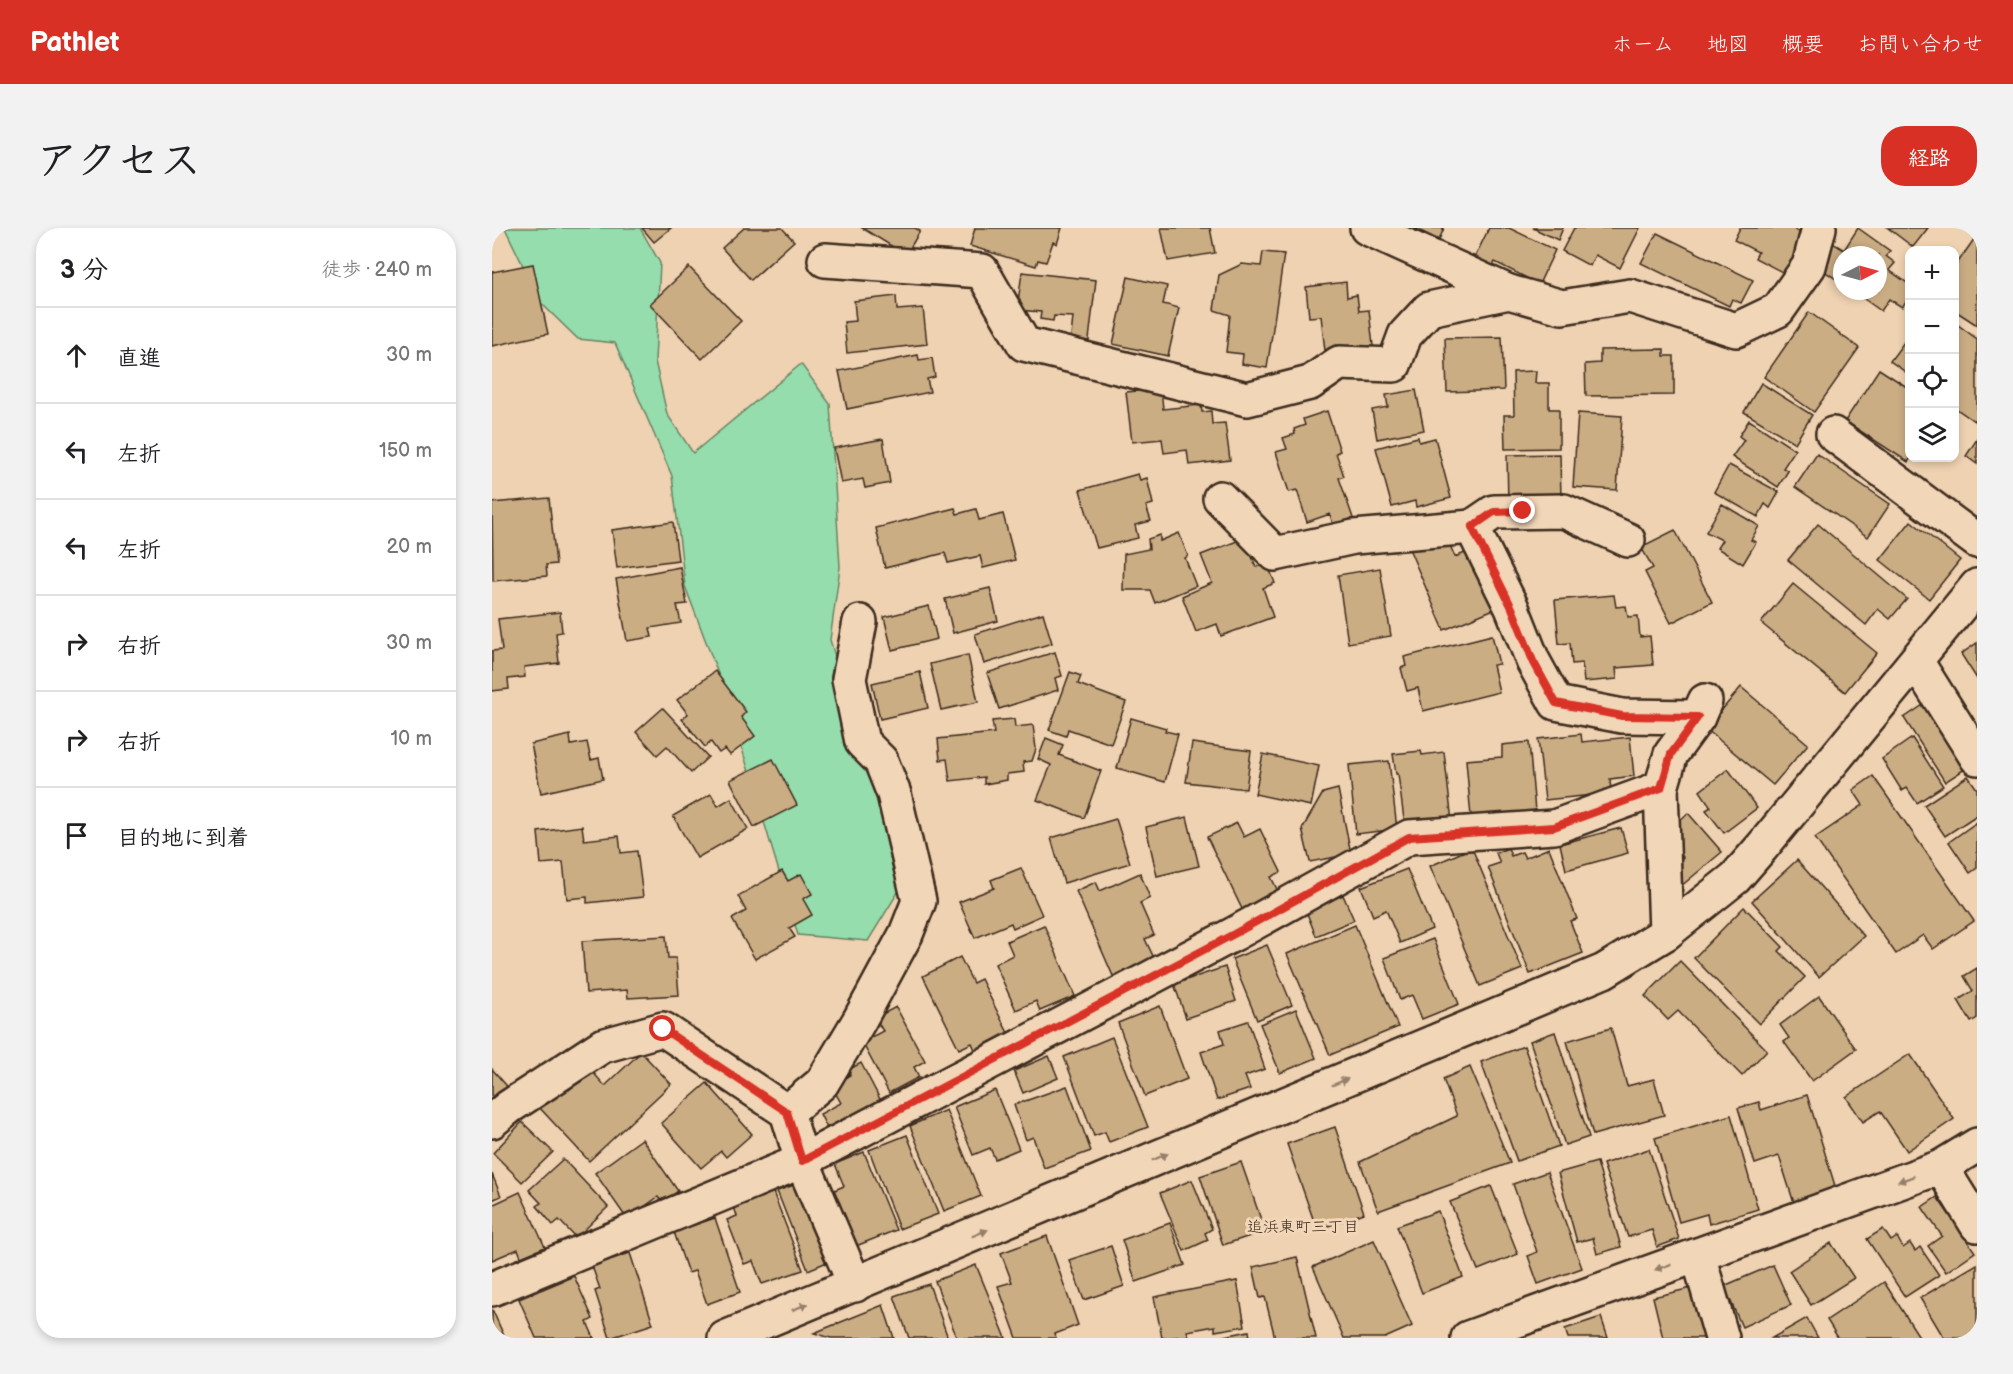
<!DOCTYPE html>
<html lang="ja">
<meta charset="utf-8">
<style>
:root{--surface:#fff;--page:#f2f2f2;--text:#202124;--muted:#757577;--line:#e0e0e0;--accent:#d93025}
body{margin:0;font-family:"Balsamiq Sans","Klee One",sans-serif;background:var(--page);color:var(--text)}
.controls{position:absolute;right:18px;top:18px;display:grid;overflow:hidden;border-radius:12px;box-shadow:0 3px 9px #0003}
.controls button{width:54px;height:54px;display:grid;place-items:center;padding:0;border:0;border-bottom:2px solid var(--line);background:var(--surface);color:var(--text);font:30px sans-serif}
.compass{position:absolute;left:1341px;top:18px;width:54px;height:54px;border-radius:50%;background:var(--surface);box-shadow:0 3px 9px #0003;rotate:84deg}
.stop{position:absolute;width:18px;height:18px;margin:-14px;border:4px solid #d93025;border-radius:50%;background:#fff}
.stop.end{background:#d93025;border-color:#fff;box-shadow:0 2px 6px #0008}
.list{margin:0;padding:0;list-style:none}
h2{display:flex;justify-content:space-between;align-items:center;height:78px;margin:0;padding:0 24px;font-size:26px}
h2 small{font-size:20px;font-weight:400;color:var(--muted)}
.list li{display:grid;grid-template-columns:39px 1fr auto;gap:18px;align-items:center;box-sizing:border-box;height:96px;padding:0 24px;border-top:2px solid var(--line)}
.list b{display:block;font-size:22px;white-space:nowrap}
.list em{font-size:20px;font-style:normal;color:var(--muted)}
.icon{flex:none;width:33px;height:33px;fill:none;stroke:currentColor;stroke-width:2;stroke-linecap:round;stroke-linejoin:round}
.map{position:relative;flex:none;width:1485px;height:1110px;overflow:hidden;border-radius:24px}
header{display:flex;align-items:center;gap:36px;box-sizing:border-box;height:84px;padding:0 30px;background:var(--accent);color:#fff}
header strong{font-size:28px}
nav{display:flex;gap:33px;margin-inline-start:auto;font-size:21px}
.intro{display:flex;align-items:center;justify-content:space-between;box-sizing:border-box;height:144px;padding:0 36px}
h1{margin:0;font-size:42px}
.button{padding:15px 27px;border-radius:24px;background:var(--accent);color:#fff;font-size:21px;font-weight:700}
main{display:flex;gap:36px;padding:0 36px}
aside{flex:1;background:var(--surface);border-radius:24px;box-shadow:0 3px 9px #0003}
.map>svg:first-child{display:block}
.green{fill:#95ddac;stroke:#688465;stroke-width:1.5}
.building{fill:#cbad84;stroke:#3b2a1e;stroke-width:1.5}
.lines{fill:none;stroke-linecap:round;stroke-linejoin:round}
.minor-casing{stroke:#3b2a1e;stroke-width:38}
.minor{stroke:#f2d6b8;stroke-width:33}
.oneway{fill:#96806b}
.route{stroke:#d93025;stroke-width:8}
.labels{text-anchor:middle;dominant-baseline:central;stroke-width:6;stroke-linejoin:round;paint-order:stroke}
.neighbourhood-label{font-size:16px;fill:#3b2a1e;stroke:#f2d6b8}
</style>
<header>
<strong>Pathlet</strong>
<nav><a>ホーム</a><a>地図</a><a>概要</a><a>お問い合わせ</a></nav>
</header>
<div class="intro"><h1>アクセス</h1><a class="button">経路</a></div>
<main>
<aside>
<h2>3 分<small>徒歩 · 240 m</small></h2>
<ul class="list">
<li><svg class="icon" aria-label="ahead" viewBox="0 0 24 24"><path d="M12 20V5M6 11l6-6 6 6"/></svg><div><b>直進</b></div><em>30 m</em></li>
<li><svg class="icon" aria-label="left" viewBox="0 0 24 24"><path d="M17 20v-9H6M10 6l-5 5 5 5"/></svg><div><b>左折</b></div><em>150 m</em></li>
<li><svg class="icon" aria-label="left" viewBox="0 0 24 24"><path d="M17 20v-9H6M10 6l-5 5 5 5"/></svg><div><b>左折</b></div><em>20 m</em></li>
<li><svg class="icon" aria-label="right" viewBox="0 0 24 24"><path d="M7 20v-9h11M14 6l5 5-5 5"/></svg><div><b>右折</b></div><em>30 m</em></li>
<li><svg class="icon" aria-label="right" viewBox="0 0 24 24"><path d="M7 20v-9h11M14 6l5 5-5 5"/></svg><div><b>右折</b></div><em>10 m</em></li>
<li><svg class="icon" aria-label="arrive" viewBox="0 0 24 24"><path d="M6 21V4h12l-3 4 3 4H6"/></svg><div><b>目的地に到着</b></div></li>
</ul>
</aside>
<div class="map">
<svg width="1485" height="1110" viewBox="0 0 1485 1110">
<rect width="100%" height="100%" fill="#efd2b1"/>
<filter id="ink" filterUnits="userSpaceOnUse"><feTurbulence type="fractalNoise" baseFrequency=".0167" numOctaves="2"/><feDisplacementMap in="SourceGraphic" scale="12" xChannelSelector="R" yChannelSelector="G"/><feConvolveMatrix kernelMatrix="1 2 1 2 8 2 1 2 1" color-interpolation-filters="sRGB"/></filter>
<g filter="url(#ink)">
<path class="green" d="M13,0H148L168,35L163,133L175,186L201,225L309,136L338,176L348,339L338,412L413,653L376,713L306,707L233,464L193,358L180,248L123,115L86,111L49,75Z"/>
<g class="building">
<path d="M150,0H179L162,14Z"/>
<path d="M252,0H290L302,13L259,52L230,20Z"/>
<path d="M370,0H423L428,3L414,27Z"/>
<path d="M483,0H570L565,16L561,14L554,34L546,32L544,38L478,18Z"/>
<path d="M669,0H718L723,25L676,33Z"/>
<path d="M922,0H952L947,12Z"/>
<path d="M997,0H1017L1063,22L1047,56L1003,34L999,41L981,33Z"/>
<path d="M1041,0H1071L1066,12Z"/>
<path d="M1082,0H1148L1128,40L1103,27L1098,38L1070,23Z"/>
<path d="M1248,0H1304L1303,2L1315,8L1296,47L1263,30L1266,24L1242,12Z"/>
<path d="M1366,0L1398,23L1394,28L1403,35L1397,42L1418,57V68L1410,79L1397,71L1389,83L1361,63H1386V27H1350V55L1325,38L1341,15L1352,22Z"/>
<path d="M1396,0H1436L1421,19Z"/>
<path d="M1165,5L1261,52L1249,75L1240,71L1237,78L1149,35Z"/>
<path d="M1485,7V97L1462,82V40Z"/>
<path d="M771,24L792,26L775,140L750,136L751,126L734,124L738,87L722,82L727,47L750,36L769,38Z"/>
<path d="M41,36L56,106L0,118V44Z"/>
<path d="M197,39L249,93L210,131L158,76Z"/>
<path d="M530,44L604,52L596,120L578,118L581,89L562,88L561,93L548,91L549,84L525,82Z"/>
<path d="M636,49L675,58L671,76L687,80L676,128L621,116Z"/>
<path d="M854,54L855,69L865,67L867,83L877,82L881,118L833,123L829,88L817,89L814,59Z"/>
<path d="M404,68L405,82L431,80L435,116L355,125L352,94L364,93L362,73Z"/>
<path d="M1317,84L1367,120L1322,184L1272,149Z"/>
<path d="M1462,94L1485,111V189L1482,193L1462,179Z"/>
<path d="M1418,106V147L1398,133Z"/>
<path d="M1010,109L1012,162L955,164L953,110Z"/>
<path d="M1172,121V128H1182V167L1094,168L1093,136L1108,135V122Z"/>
<path d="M426,127L427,132L440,130L443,149L435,151L438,164L355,181L347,143Z"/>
<path d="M1387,141L1418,161L1419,230L1416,234L1353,193Z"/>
<path d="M1044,143L1043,155H1057V181H1067V220L1013,221L1012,187H1022L1021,144Z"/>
<path d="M1269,155L1320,187L1303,215L1252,184Z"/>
<path d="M669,161L671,181L709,177L710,184L719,183L720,196L733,195L738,232L697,237L695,222L672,225L670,211L640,214L634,164Z"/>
<path d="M924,162L932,202L885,211L880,182L896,179L894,167Z"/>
<path d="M835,183L848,223L844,225L852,248L847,250L861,290L841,297L838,286L815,294L805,262L797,264L784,224L795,221L791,210L803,206L802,201L813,197L811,191Z"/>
<path d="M1086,185L1130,188L1125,262L1081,259Z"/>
<path d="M1257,192L1303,222L1291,240L1296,243L1286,259L1240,229L1252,212L1247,208Z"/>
<path d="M926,209L927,214L943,210L959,270L924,279L923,273L900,279L884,220Z"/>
<path d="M391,211L398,255L373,260L371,251L349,255L342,220Z"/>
<path d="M1485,211V236L1474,228Z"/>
<path d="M1068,226L1069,274L1016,276L1015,227Z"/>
<path d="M1325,226L1398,276L1376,309L1303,259Z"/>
<path d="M1237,237L1287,264L1278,280L1273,276L1266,289L1222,264Z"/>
<path d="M646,246L648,252L655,250L661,276L654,278L659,293L643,297L646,310L605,320L588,262Z"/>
<path d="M57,270L64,336L54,337L55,348L1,353L0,275Z"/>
<path d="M1230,276L1267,298L1259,312L1264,314L1251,336L1225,320L1230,312L1214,304Z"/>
<path d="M463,280L465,286L484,281L487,292L511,286L523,332L491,340L488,328L456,335L453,325L393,340L384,300Z"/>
<path d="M1419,293L1468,332L1437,371L1388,332Z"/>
<path d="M181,294L186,332L125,340L120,302Z"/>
<path d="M1326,296L1415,371L1398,391L1386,381L1374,397L1296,332Z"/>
<path d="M1183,302L1220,374L1179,395L1153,344L1161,340L1149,319Z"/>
<path d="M687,305L696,328L693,330L704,358L663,375L658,362H631L632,326L657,321L656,311L668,307V313Z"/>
<path d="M753,310L764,339L775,335L783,355L771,360L781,389L729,408L725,396L704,404L690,368L720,355L709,327Z"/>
<path d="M942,312L945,320L957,315L963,329L978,323L1002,381L952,402L918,323Z"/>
<path d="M188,339L195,376L185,377L189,395L158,400L160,409L135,413L124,351Z"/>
<path d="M888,340L899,408L856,415L846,347Z"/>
<path d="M1301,356L1385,425L1353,464L1269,395Z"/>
<path d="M498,360L506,393L461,405L453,371Z"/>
<path d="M1122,367L1124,379L1134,378L1136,389L1146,388L1148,409L1158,408L1161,437L1124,440L1125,451L1092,454L1090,435L1080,436L1078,415L1067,416L1063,372Z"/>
<path d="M437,378L445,411L400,422L392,389Z"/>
<path d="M68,384L70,404L64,405L67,435L32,439L33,449L16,451L17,461L0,463V423L10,422L6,391Z"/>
<path d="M551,385L560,415L492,436L483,406Z"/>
<path d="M1000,407L1007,436L1001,437L1007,464L931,483L926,460L915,463L909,440L914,438L912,429Z"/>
<path d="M1485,415V451L1469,426Z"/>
<path d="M563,424L570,448L563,450L566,462L507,481L495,445Z"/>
<path d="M476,427L486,474L449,482L438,436Z"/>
<path d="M223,443L254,484L249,489L263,508L238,527L233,521L227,525L219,514L213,519L190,491L196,486L185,472Z"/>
<path d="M428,444L436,480L388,491L380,455Z"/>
<path d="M578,444L589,448L586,456L634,474L619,516L576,501L574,508L557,502Z"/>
<path d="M1249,459L1316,516L1281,557L1214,501Z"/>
<path d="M1437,473L1479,537L1453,554L1412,490Z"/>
<path d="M171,480L216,529L199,545L175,518L165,527L144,504Z"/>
<path d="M639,490L674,500L673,503L686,506L673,554L625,540Z"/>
<path d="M522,491L523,499L541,497L544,521L540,533L531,534L532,544L515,546V552L492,556V549L458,553L455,531L448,532L446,511L502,505L500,493Z"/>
<path d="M1089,506L1090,514L1138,509L1142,548L1118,551L1119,565L1053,572L1046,511Z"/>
<path d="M78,507L79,517L95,514L99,532L107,530L111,551L49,565L39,516Z"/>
<path d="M554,510L571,517L567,527L609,543L592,590L545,572L559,537L546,531Z"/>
<path d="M1420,510L1451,558L1425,575L1415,560L1410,563L1390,531Z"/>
<path d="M1037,514L1043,583L979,589L974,532L1010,529V517Z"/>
<path d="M700,515L759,523L754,561L694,554Z"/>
<path d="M929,523L930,527L952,524L960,594L913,599L906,546H904L901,526Z"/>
<path d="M771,526L827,538L819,578L763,566Z"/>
<path d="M281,531L305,577L262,599L238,552Z"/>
<path d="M897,533L905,601L864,606L857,537Z"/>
<path d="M1236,541L1265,580L1232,605L1214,582L1219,579L1208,563Z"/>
<path d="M1381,548L1482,693L1441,721L1431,707L1404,726L1323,610L1371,577L1361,562Z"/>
<path d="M1476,548L1485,561V587L1453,608L1432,577Z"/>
<path d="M846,561L859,626L818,634L810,601L831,565Z"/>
<path d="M219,566L226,578L239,570L256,601L205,630L181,588Z"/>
<path d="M1196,585L1230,624L1176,669L1175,641L1191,629L1179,613L1178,601Z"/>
<path d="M695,589L707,638L665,648L654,599Z"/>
<path d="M624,591L638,635L572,655L559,610Z"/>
<path d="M1485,594V640L1478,645L1457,614Z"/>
<path d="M745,595L752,609L768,601L789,644L779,649L788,667L752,685L715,609Z"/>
<path d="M90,598L92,612L127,608L129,625L145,623L151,669L95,675V669L75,671L71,634L49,636L46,604Z"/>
<path d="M1129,600L1136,625L1074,642L1068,616Z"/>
<path d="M980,620L1030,741L988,758L938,638Z"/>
<path d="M1016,620L1019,628L1030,624L1033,630L1057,620L1085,691L1078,693L1091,725L1038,746L996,639L1008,635L1004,625Z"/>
<path d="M1305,632L1372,708L1327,749L1260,673Z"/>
<path d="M529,640L550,687L521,700L519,695L483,710L467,674L502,660L499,652Z"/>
<path d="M915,641L940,701L908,715L894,682L881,688L869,659Z"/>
<path d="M290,643L296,653L309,646L320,666L311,671L320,687L297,700L303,709L263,731L240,691L254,683L246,668Z"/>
<path d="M648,645L658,670L648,675L662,707L653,711L662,730L621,748L584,663L604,654L608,663Z"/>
<path d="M851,667L862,692L824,708L814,683Z"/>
<path d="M1252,679L1291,719L1287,723L1313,749L1267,796L1202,730Z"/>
<path d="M552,697L583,768L548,783L544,773L524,782L503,736L521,727L515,713Z"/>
<path d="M863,697L906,799L838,827L795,726Z"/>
<path d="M174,708L176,730H184L187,767L136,770L135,762L94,765L90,713Z"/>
<path d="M941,711L967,776L930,791L920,767L908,772L892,730Z"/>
<path d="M775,717L800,777L765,792L740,731Z"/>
<path d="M468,729L481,755L489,751L518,809L485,826L480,815L467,821L431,748Z"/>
<path d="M1188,733L1275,822L1250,848L1186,783L1176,792L1153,768Z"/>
<path d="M733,739L744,773L694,790L682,756Z"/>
<path d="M1485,740V790L1479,794L1466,772L1481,763L1472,748Z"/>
<path d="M1327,768L1364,821L1320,853L1292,814L1297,810L1288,797Z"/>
<path d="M668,778L695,851L653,868L626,795Z"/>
<path d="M404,779L433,833L422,839L427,849L397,865L370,814L391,803L383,790Z"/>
<path d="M804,781L824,830L788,845L768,796Z"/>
<path d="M756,793L773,841L753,848L758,861L725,872L709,824L732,816L728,802Z"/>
<path d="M1119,800L1135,858L1162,851L1172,887L1101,907L1075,813Z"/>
<path d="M1063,804L1097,909L1073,917L1038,813Z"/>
<path d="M620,809L656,899L617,914L613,904L602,908L572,829Z"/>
<path d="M1032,818L1067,918L1025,933L989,834Z"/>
<path d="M149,824L179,856L97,933L46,878L71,855L77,862L99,842L113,858Z"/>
<path d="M1418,826L1462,891L1415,923L1388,883L1371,894L1354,869Z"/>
<path d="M557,828L566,850L531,865L522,843Z"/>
<path d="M369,835L390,875L337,904L328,886L349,875L339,857L358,847L356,842Z"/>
<path d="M978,839L1018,935L886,983L868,934L965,888L951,851Z"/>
<path d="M0,841L20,864L0,882Z"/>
<path d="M215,855L260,906L234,929L229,923L209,940L169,895Z"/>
<path d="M575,858L599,923L552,940L541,909L534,912L522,877Z"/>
<path d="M503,862L527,921L503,931L498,920L481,927L462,879Z"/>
<path d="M1315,867L1344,961L1302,975L1287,928L1263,936L1246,880L1267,874L1269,882Z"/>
<path d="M454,882L489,968L452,983L418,898Z"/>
<path d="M1239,887L1266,981L1217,996L1215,986L1187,994L1163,910Z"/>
<path d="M30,894L61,924L30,954L1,925Z"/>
<path d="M843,899L872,985L825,1002L795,916Z"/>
<path d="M415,907L446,986L407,1001L377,922Z"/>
<path d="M150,911L186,963L170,974L166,969L135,991L103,945Z"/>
<path d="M1157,921L1187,1011L1165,1019L1160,1002L1136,1009L1111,936Z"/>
<path d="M372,924L404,1002L364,1018L340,963L352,958L343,936Z"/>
<path d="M71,931L116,979L84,1010L67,992L61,997L45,978L49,975L37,962Z"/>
<path d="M749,934L773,1003L731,1017L708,948Z"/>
<path d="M1105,934L1129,1019L1105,1026L1101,1010L1085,1014L1066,945Z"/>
<path d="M1055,944L1090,1040L1046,1056L1036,1028L1045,1024L1021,956Z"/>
<path d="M0,946L9,968L0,972Z"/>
<path d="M700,952L720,1001L713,1005L716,1012L692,1023L668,965Z"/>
<path d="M305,956L335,1034L316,1042L285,963Z"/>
<path d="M999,958L1026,1026L986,1042L958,974Z"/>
<path d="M28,964L53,1019L29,1029L26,1021L0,1032V977Z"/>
<path d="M281,964L311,1042L270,1056L261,1033L252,1036L235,992L245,988L242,979Z"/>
<path d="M1445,969L1483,1024L1454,1044L1436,1018L1450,1008L1430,979Z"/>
<path d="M946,983L971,1049L930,1065L905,998Z"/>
<path d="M223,990L248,1064L215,1076L203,1043L196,1045L182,1004Z"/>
<path d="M678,995L693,1037L644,1054L630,1012Z"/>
<path d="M1391,1001L1399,1013L1405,1009L1411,1020L1418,1015L1423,1023L1428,1019L1447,1047L1413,1069L1375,1011Z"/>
<path d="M555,1008L586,1097L563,1106L564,1110H525L506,1058L520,1054L509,1025Z"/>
<path d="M882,1012L920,1098L893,1110H852L821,1039Z"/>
<path d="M1339,1015L1362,1050L1319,1077L1297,1043Z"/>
<path d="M619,1018L632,1058L592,1072L577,1032Z"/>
<path d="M138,1025L161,1096L118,1110L103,1063L108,1061L100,1038Z"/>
<path d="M805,1029L824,1110H783L773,1069L768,1070L761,1039Z"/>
<path d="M1485,1036V1110H1452L1428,1070Z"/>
<path d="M484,1037L514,1110H465L443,1053Z"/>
<path d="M1281,1037L1299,1077L1250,1099L1232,1058Z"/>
<path d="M82,1048L101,1091L95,1094L102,1110H44L27,1071Z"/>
<path d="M745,1053L753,1098L723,1103V1098L695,1103L697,1108L670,1110L662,1069Z"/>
<path d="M1392,1054L1428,1110H1346L1335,1092Z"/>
<path d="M437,1056L456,1110H417L402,1068Z"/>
<path d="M1208,1058L1220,1110H1171L1161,1069Z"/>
<path d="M391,1077L402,1110H339L322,1105Z"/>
<path d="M0,1081L13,1110H0Z"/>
<path d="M1109,1089L1116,1110H1076L1073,1101Z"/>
<path d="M1315,1090L1326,1110H1280Z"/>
<path d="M757,1103L758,1110H723Z"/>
</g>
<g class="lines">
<defs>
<g id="minor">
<path d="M875,0L1017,64"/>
<path d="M333,32L490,43L532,116L755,171L818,155L847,135L902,137L913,107L937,81L1017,64L1070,79L1138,68L1244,102L1286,82L1317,38L1327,0"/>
<path d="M1341,206L1485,313"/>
<path d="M728,270L783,326L862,309L980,299L1020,380L1041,433L1064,475L1130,488L1206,489"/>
<path d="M980,299L1002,284L1072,283L1136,312"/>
<path d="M1424,433L1485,530"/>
<path d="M1169,560L1179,526L1206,489L1213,473"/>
<path d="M0,893L17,879L110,818L171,801L295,884"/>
<path d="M1449,939L1485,997"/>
<path d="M1206,1027L1230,1110"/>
<path d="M363,1057L310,933L295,884L330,855L367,793L414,706L427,673L402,566L389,533L370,514L357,451L368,394"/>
<path d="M0,1061L310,933L742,706L917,609L1062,599L1169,560L1174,705"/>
<path d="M233,1110L1112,743L1174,705L1243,650L1270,619L1485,358"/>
<path d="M976,1110L1449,939L1485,917"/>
</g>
</defs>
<use href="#minor" class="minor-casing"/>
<use href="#minor" class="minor"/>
</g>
<defs><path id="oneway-solid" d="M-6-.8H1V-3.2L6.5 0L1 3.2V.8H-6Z" transform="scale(1.5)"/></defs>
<g class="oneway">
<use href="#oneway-solid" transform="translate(848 854) rotate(-23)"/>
<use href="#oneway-solid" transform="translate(668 929) rotate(-23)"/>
<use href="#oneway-solid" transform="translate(1414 951) rotate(160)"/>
<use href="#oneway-solid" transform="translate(488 1005) rotate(-23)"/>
<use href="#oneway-solid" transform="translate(1171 1039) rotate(160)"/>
<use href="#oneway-solid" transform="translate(308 1079) rotate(-22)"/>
</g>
</g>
<g class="lines" filter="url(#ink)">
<path class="route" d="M171,801L295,884L310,933L742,706L917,609L1062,599L1169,560L1179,526L1206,489L1130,488L1064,475L1041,433L1020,380L980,299L1002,284L1031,283"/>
</g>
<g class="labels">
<g class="neighbourhood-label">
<text x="811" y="999">追浜東町三丁目</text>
</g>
</g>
</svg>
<div class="controls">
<button>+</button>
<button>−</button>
<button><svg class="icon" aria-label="locate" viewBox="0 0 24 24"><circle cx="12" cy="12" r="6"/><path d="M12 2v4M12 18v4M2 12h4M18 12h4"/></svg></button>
<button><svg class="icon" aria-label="layers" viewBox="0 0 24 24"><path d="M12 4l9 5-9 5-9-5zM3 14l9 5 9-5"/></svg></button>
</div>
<svg class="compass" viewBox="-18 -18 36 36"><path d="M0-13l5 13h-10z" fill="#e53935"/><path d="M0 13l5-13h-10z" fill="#757577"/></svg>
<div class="stop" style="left:171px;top:801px"></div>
<div class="stop end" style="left:1031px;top:283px"></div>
</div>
</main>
